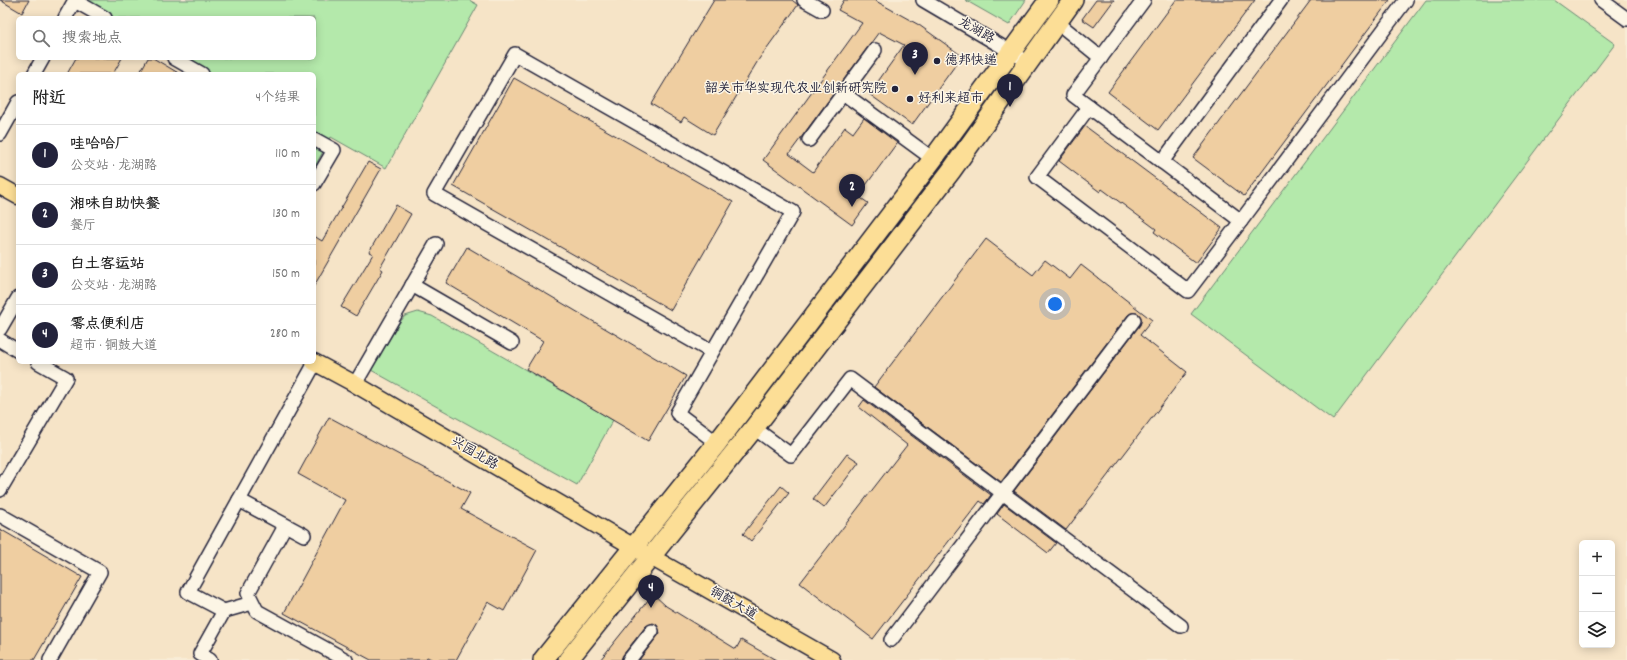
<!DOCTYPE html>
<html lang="zh">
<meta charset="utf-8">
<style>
:root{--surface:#fff;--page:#f2f2f2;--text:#222;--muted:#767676;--line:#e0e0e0;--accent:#22223b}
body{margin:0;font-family:Dekko,"LXGW WenKai TC",sans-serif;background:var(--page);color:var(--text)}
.controls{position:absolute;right:12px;bottom:12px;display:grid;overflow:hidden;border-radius:6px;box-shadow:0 2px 10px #0003}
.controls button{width:36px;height:36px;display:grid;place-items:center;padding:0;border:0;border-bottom:1px solid var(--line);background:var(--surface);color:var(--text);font:20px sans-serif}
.you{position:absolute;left:1055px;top:304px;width:14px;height:14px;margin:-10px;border:3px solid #fff;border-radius:50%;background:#1a73e8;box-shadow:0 0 0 6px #1a73e833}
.badge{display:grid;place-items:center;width:26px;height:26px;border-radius:50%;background:var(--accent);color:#fff;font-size:13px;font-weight:700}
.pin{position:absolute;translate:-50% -33px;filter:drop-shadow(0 1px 2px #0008)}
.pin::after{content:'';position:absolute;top:21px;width:14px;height:12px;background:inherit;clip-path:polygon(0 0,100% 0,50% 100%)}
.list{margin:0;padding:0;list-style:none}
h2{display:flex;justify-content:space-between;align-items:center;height:52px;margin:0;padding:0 16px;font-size:17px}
h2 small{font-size:13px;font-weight:400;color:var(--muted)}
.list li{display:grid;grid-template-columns:26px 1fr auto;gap:12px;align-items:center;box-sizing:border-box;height:60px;padding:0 16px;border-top:1px solid var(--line)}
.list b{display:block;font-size:15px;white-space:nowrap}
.list p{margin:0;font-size:13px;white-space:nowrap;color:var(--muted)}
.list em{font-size:13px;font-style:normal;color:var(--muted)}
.icon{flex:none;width:22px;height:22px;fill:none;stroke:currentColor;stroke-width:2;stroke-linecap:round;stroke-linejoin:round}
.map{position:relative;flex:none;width:1627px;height:660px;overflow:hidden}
.search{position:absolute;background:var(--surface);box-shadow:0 2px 10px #0003;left:16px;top:16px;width:300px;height:44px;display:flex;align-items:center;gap:10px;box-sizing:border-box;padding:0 14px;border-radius:6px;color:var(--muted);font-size:15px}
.panel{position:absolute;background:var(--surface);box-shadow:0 2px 10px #0003;left:16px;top:72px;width:300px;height:292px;border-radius:6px}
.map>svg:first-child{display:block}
.built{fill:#f6e4c7;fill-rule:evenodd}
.green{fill:#b4e9ab;stroke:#6b8673}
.building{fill:#efcea1;stroke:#22223b}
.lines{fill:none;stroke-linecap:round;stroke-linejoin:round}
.minor-casing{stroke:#22223b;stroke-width:16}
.major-casing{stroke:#22223b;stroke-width:19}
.highway-casing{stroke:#22223b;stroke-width:22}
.minor{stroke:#fcf5e5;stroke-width:13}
.major{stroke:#fcde96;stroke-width:16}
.highway{stroke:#fcde96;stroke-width:19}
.poi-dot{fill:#22223b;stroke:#fcf5e5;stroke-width:1.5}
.labels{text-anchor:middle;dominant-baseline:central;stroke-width:3;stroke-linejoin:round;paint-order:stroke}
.street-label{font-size:13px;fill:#22223b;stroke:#fcf5e5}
.poi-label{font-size:13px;fill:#22223b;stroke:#fcf5e5;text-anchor:start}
</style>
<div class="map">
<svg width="1627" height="660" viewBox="0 0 1627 660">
<rect width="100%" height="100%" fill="#f9edd7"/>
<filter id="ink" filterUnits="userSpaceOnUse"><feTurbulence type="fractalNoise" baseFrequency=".025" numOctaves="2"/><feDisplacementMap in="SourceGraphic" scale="8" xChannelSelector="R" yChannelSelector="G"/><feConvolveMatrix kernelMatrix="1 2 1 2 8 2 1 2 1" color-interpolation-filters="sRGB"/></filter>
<g filter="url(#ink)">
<path class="built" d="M0,0H1627V660H0ZM18,18H314V58H18ZM18,74H314V362H18ZM1582,543H1612V645H1582Z"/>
<g class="green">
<path d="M86,0H469L478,5L386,168L331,137L314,168V74H211L183,58H314V18H113L85,2Z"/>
<path d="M965,0H1026L1009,25Z"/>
<path d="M1426,0H1554L1615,44L1333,420L1191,314Z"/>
<path d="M418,312L432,316L613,420L577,485L371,370L400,322L405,316Z"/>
</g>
<g class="building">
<path d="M0,0H29L22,13Z"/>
<path d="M714,0H792L798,5L759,59L713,135L684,117L681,122L651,104Z"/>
<path d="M844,0H874L919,25L962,56L912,125L869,94L904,45L879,32L789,154L813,172L845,127L853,133L864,118L897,143L858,196L868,203L852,225L763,160L862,23L838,10Z"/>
<path d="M1096,0H1114L1094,27L1082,19Z"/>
<path d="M1176,0H1255L1158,130L1108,92Z"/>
<path d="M1311,0H1390L1244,196L1193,158Z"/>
<path d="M76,58H122L113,74H67Z"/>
<path d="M148,58H153L180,74H139Z"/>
<path d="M514,78L733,202L671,310L453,186Z"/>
<path d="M1085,126L1222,228L1196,263L1154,232L1156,229L1102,189L1100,192L1059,161Z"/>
<path d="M368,162L381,169L314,286V236L322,241Z"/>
<path d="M396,205L411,214L380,268L383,270L356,316L341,307L373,254L369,252Z"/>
<path d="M986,239L1033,275L1045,260L1070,279L1081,265L1152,320L1140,335L1187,372L1066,530L1014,491L1140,325L1141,317L1138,313H1131L1128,315L1001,482L874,387Z"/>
<path d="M467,247L686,376L648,441L526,369L543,341L446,283Z"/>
<path d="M864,400L991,495L984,504L980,501L873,639L800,583L907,445L859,407Z"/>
<path d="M329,417L470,493L461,509L537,550L504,611L488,602L456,660H433L427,657L425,660H371L284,613L345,500L298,474Z"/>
<path d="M847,454L859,462L824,508L813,499Z"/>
<path d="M781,486L789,493L751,541L743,534Z"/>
<path d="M1004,504L1056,543L1048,553L997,514Z"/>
<path d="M0,529L82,577L34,660H0Z"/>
<path d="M653,594L666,606L736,649L741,640L776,660H639L660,633L657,625L653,623L646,626L623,655L621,660H600Z"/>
</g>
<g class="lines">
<defs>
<g id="minor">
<path d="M804,0L822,10"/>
<path d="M923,0L1018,56"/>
<path d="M1144,0L1073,95L1241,221L1406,0"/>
<path d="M1601,0L1627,19"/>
<path d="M75,1L105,18"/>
<path d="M65,18L75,0"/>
<path d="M1058,23L1101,58"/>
<path d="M174,58L202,74"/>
<path d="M34,74L43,58"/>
<path d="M843,93L933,159"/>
<path d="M1089,107L1037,177L1188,291L1241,221"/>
<path d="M0,134L18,102"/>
<path d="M314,139L334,150L314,184"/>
<path d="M809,140L875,50"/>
<path d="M1162,162L1281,0"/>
<path d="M412,285L512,343"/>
<path d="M0,329L18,298"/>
<path d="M0,340L18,351"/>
<path d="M712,352L434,194L515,54L793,212L677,413L717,443"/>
<path d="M355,384L436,244"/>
<path d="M754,428L791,455L850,379L1181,626"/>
<path d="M0,490L66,378L38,362"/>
<path d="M239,500L304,535"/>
<path d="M0,515L100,572L50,660"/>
<path d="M285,526L248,593L257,611L346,660"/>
<path d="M224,611L252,603"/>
<path d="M891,640L1134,320"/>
<path d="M210,660L200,654L224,611L188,592L315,363"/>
<path d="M629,660L652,631"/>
</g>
<g id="major">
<path d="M0,186L18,196"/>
<path d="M314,362L355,384L651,557L832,660"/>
</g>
<g id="highway">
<path d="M543,660L717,443L933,159L1049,0"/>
<path d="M568,660L754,428L951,171L1073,0"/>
</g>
</defs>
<use href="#minor" class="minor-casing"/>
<use href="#major" class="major-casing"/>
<use href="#highway" class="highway-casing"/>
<use href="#minor" class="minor"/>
<use href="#major" class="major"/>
<use href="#highway" class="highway"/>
</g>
</g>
<g class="poi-dot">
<circle cx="937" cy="61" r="4"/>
<circle cx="895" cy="89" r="4"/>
<circle cx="910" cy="99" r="4"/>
</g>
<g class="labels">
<g class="street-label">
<text transform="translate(976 31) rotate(30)">龙湖路</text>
<text transform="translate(474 454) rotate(30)">兴园北路</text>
<text transform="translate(733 604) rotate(30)">铜鼓大道</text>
</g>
<g class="poi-label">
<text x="945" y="61">德邦快递</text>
<text x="887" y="89" text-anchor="end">韶关市华实现代农业创新研究院</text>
<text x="918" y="99">好利来超市</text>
</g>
</g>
</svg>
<div class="controls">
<button>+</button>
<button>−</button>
<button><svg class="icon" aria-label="layers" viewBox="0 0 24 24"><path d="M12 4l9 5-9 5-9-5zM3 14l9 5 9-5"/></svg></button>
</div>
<div class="you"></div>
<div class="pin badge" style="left:1010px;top:107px">1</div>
<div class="pin badge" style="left:852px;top:207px">2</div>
<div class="pin badge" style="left:915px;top:75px">3</div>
<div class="pin badge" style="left:651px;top:608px">4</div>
<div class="search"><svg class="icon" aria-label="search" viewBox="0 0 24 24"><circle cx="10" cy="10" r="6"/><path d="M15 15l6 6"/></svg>搜索地点</div>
<section class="panel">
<h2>附近<small>4个结果</small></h2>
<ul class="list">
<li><span class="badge">1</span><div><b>哇哈哈厂</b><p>公交站 · 龙湖路</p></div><em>110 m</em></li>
<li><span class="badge">2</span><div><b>湘味自助快餐</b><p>餐厅</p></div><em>130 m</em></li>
<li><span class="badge">3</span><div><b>白土客运站</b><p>公交站 · 龙湖路</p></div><em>150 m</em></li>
<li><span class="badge">4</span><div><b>零点便利店</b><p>超市 · 铜鼓大道</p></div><em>280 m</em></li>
</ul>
</section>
</div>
